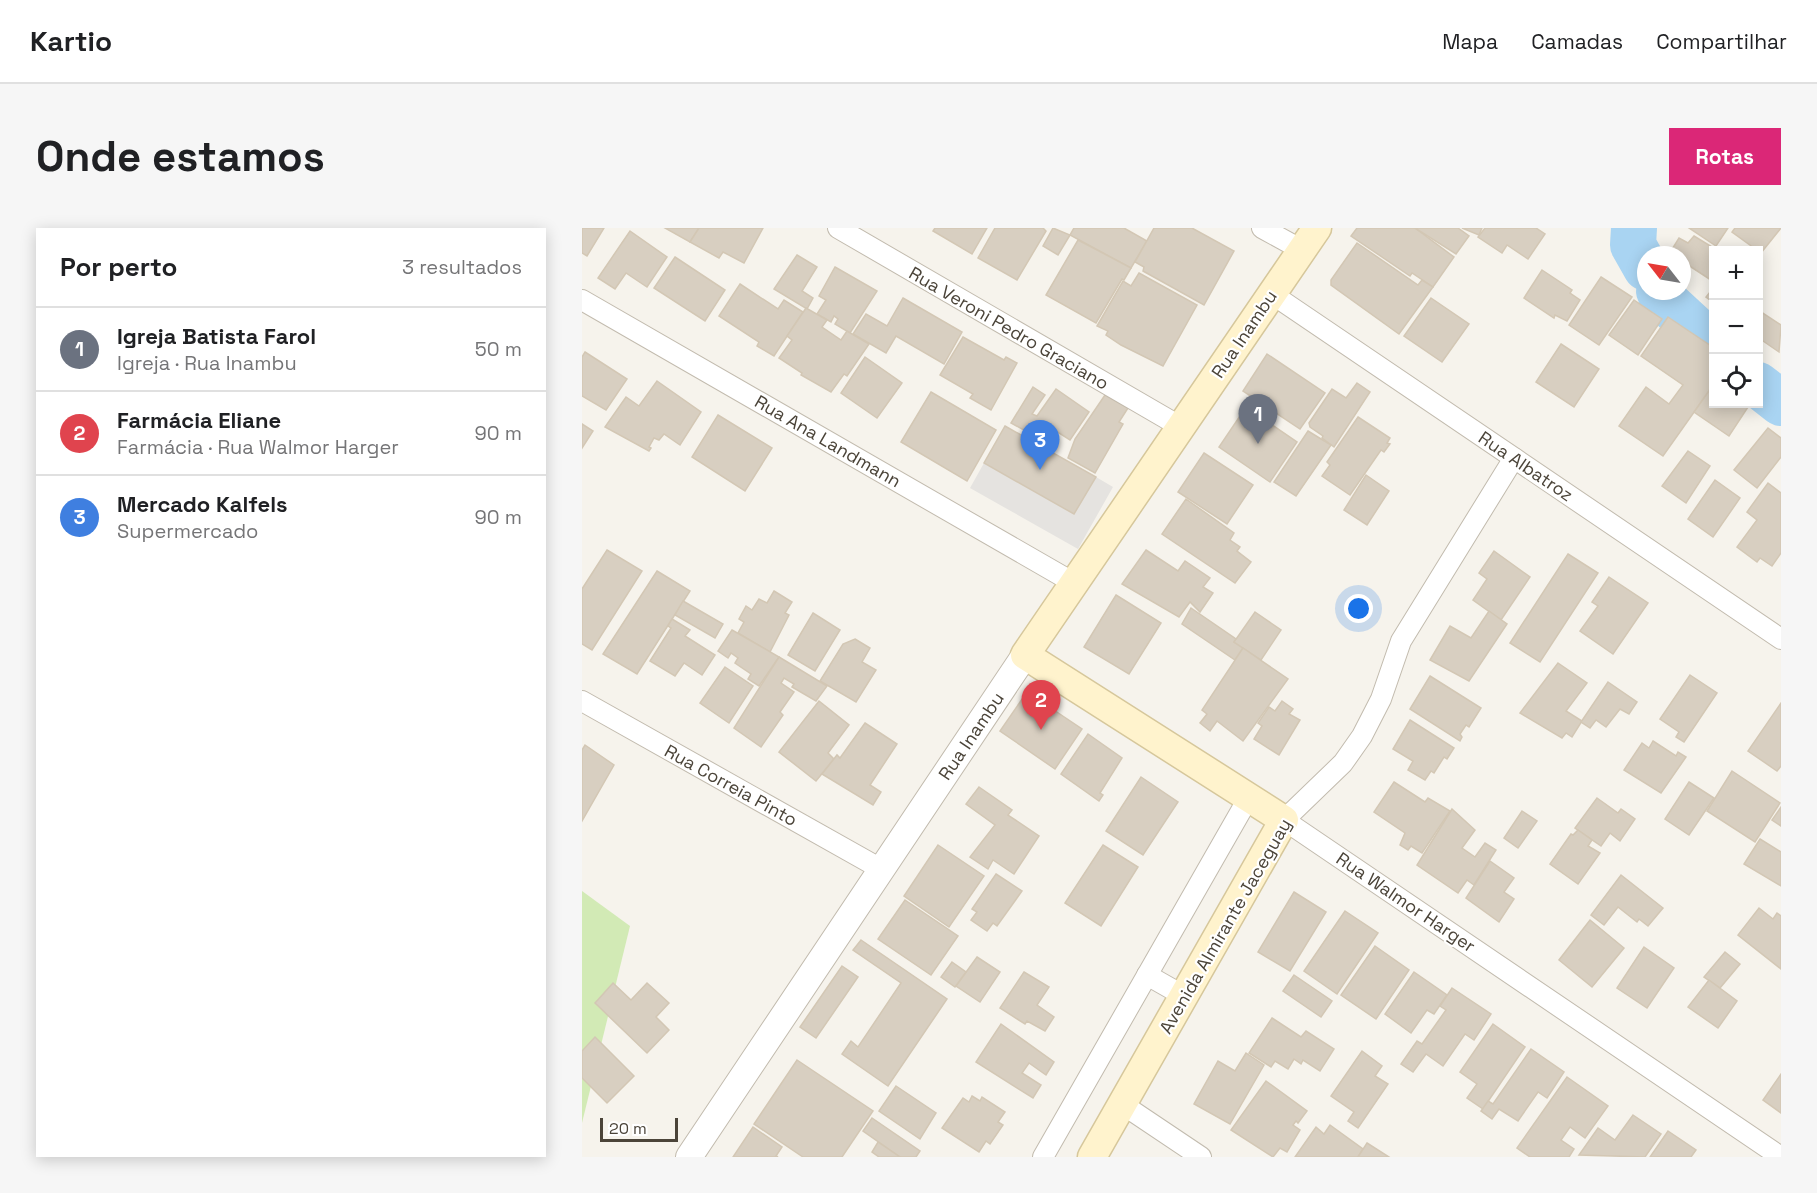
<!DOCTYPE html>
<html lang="pt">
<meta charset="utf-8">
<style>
:root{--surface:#fff;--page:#f6f6f6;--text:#202124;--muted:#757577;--line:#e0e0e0;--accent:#db2777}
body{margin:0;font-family:"Space Grotesk",sans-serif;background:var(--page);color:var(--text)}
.controls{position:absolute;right:18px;top:18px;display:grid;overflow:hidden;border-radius:0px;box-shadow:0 3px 15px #0003}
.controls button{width:54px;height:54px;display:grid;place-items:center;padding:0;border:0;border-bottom:2px solid var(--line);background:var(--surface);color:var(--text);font:30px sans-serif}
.compass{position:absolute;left:1055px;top:18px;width:54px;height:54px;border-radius:50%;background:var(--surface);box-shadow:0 3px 15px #0003;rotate:301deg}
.scale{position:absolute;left:18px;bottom:15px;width:78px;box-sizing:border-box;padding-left:6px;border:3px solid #4b4439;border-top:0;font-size:16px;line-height:21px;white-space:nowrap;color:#4b4439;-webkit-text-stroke:4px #fff;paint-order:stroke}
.you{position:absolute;left:777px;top:381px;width:21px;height:21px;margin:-15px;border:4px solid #fff;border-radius:50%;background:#1a73e8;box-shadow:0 0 0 9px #1a73e833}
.badge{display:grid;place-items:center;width:39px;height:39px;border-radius:50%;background:var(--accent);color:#fff;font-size:20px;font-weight:700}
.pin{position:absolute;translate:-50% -50px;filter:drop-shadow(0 2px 3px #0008)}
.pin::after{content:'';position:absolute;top:32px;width:21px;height:18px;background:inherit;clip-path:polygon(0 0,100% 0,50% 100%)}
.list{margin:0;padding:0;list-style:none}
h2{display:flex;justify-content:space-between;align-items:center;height:78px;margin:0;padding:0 24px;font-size:26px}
h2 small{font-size:20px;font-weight:400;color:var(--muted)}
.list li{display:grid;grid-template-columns:39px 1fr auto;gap:18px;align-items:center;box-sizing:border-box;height:84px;padding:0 24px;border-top:2px solid var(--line)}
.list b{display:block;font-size:22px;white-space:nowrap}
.list p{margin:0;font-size:20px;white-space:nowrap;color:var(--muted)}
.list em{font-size:20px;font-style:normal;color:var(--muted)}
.icon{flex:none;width:33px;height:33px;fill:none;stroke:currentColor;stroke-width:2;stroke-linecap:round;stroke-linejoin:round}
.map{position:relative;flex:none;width:1199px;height:929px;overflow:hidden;border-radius:0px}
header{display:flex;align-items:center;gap:36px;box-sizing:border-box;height:84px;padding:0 30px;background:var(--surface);border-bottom:2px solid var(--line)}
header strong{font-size:28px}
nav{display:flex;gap:33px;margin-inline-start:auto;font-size:21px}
.intro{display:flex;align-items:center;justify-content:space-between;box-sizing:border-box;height:144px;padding:0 36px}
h1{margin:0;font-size:42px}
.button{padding:15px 27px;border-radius:0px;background:var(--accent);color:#fff;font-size:21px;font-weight:700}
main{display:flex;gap:36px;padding:0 36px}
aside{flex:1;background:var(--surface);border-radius:0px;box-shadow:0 3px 15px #0003}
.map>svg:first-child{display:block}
.green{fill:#d2eab5}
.parking{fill:#e5e3e0}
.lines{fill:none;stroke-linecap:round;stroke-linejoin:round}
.river{stroke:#a9d4f2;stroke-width:46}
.building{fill:#d8cfc1;stroke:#d3c7b4;stroke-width:1.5}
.minor-casing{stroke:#c2bbae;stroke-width:22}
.tertiary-casing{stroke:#c2bbae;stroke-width:28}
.secondary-casing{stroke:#d6c79b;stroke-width:31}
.minor{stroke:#fff;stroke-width:20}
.tertiary{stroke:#fff;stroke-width:26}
.secondary{stroke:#fff3cd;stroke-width:28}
.labels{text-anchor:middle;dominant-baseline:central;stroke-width:4.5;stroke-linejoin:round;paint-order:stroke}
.street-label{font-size:18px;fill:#4b4439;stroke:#fff}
</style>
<header>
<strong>Kartio</strong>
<nav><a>Mapa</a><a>Camadas</a><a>Compartilhar</a></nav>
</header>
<div class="intro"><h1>Onde estamos</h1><a class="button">Rotas</a></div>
<main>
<aside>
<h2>Por perto<small>3 resultados</small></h2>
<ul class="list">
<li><span class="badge" style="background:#6b7280">1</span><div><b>Igreja Batista Farol</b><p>Igreja · Rua Inambu</p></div><em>50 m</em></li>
<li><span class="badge" style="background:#e0444e">2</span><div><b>Farmácia Eliane</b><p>Farmácia · Rua Walmor Harger</p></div><em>90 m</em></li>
<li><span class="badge" style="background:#3f7fe0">3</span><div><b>Mercado Kalfels</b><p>Supermercado</p></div><em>90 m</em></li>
</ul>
</aside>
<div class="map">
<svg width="1199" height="929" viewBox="0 0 1199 929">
<rect width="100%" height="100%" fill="#f6f3ec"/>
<path class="green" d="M0,663L48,698L0,895Z"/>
<path class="parking" d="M402,235L492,286L514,249L531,259L496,321L388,260Z"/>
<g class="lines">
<g class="river">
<path d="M1052,0L1051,17L1064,40"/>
<path d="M1077,63L1081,71L1132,118"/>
<path d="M1176,157L1199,175"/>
</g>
</g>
<g class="building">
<path d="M0,0H22L5,28L0,25Z"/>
<path d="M83,0H117L108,14Z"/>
<path d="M117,0H181L162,35L141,24L137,30L108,14Z"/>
<path d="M353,0H405L390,26L351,3Z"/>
<path d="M413,0H461L464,3L435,52L396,30Z"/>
<path d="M471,0L488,7L476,27L461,18Z"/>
<path d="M492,0H542L565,13L549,40L488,7Z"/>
<path d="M572,0H610L652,23L622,77L561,43L562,39L553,34Z"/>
<path d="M775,0H833L872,29L851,59L830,45L828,48L769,8Z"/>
<path d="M833,0H876L887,8L874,26Z"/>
<path d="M880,0H900L897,7Z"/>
<path d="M903,0H954L963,6L946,31L925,17L920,25L896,9Z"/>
<path d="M1107,0H1146L1134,18Z"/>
<path d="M1153,0H1199L1179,25L1150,4Z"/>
<path d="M48,3L85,29L65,59L44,45L33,61L16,50Z"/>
<path d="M1112,8L1135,22H1132V54L1100,33V27L1087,26L1097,10L1106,15Z"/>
<path d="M496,12L549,40L542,52L540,51L514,95L464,67Z"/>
<path d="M775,15L836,57L840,52L851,59L817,106L749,57V52Z"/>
<path d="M215,27L235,39L220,63L231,70L225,81L192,61Z"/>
<path d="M93,29L143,62L123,93L72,60Z"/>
<path d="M253,39L295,63L268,105L253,96L256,91L252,88L249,94L235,86L244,72L237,68Z"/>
<path d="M960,42L990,62L988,65L998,72L985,93L973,87L972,90L942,70Z"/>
<path d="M557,45L615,77L581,138L539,117L524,107L526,103L515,98L541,53L549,58Z"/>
<path d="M1019,49L1050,69L1017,117L987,97Z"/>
<path d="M158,56L196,81L202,72L221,84L192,128L175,118L177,114L137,88Z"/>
<path d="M1132,59V75L1124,69Z"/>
<path d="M321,70L380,104L362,136L314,108L304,125L271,106L284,86L305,98Z"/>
<path d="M849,70L887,96L860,134L822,108Z"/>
<path d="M1052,72L1080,91L1056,127L1027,107Z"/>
<path d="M224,80L245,92L240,99L259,112L265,103L287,116L265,148L262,146L249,164L219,147L220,145L197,130L210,112L205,108Z"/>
<path d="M1176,82L1199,97L1197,124L1181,113L1176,119Z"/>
<path d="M1086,89L1132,120V156L1081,228L1037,198L1064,159L1087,176L1101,157L1059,128Z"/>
<path d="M381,109L422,132L424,129L435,135L409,182L388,170L391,166L358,147Z"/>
<path d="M979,116L1017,141L992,179L954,154Z"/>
<path d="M3,124L45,151L24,182L0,168V129Z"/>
<path d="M685,126L743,165L718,201L661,163Z"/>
<path d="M283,129L320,155L295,190L259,165Z"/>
<path d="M75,153L119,184L98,217L82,206L77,212L72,210L67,219L69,220L67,223L23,199L44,169L57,178Z"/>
<path d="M775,155L788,164L752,219L740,210L741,208L728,199L727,195L750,161L764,170Z"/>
<path d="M451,159L463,167L450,186L455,188L474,161L507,184L488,212L460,194L451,207L429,195Z"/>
<path d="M1129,160L1132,162V176H1168L1147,208L1112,184Z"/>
<path d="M349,164L414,202L385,253L319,214Z"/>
<path d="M523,167L546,180L537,194L541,196L513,245L486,230L493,211Z"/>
<path d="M664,179L715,214L688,254L637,219Z"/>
<path d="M136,187L190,220L163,263L110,229Z"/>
<path d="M776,189L808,210L805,215L808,216L802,224L799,222L768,267L740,248L748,237L745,234Z"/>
<path d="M0,196L11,203L0,220Z"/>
<path d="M423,198L514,249L492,286L402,235Z"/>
<path d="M1186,200L1199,210V229L1175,260L1152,242Z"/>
<path d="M726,203L749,217L714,268L692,254Z"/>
<path d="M1106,223L1128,238L1104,275L1080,258Z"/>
<path d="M622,225L671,257L645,296L596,264Z"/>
<path d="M784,247L807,263L785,297L762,282Z"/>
<path d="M1133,252L1158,270L1131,309L1106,291Z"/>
<path d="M1186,255L1199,265V325L1190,338L1178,330L1175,334L1155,319L1175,292L1165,284Z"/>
<path d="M604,271L652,305L648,312L658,319L655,323L669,334L653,355L580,306Z"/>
<path d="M25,322L60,343L10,422L0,416V361Z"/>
<path d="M564,322L596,343L603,333L628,350L621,359L631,365L618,384L608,374L597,389L540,356Z"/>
<path d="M912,323L948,349L919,392L891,372L905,351L897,345Z"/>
<path d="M986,326L1016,345L958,434L928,415Z"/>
<path d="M75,343L108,363L55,446L21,426Z"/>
<path d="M1027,349L1066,375L1031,426L998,403L1016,378L1010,374Z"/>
<path d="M192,363L210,374L203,385L207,387L188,424L156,405L162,394L157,391L164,378L170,382L177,371L185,375Z"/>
<path d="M534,367L579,395L547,446L502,419Z"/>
<path d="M101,373L141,396L133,410L93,387Z"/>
<path d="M609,380L654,411L652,414L661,420L653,432L600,396Z"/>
<path d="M907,383L925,396L887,453L848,432L868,398L889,410Z"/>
<path d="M673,384L699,402L679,432L652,414Z"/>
<path d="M231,385L258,402L233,443L206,427Z"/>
<path d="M90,391L108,402L103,408L133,427L120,447L102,435L93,448L68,433L89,400L86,398Z"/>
<path d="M150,402L197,429L177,458L166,451L169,446L153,435L156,430L149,425L146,430L136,423Z"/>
<path d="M273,411L288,420L280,434L294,442L274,474L238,453L261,416Z"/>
<path d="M661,420L706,451L661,513L635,493L628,503L618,495L625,486L620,482Z"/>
<path d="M197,429L245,458L234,473L210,459L212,456L202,450L199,455L212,464L198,484L201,487L179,519L152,500Z"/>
<path d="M976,435L1005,455L984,483L1000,493L990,509L984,505L980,510L938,485Z"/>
<path d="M143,439L171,458L147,495L118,475Z"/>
<path d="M1108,447L1135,465L1102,514L1094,509L1097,504L1078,491Z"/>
<path d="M848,448L899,480L887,499L884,497L878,506L880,509L878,513L828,481Z"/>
<path d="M1026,454L1055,474L1047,486L1038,481L1024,499L1014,492L1008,500L999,494Z"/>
<path d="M445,464L500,501L473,541L418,503Z"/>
<path d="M237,473L267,497L246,525L252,531L234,553L197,524Z"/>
<path d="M700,473L711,481L707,486L718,492L697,527L672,511L680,498L676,495L687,479L693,483Z"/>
<path d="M1199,475V538L1195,543L1166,523Z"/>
<path d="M828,492L872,520L865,531L862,529L852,545L849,543L843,552L826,542L831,533L811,521Z"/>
<path d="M283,495L315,516L288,557L299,564L291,577L240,546L255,527L258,530Z"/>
<path d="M506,506L540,530L518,565L521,567L517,573L479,546Z"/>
<path d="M1071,513L1094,528L1096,524L1104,529L1079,565L1042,542L1060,515L1067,520Z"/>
<path d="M3,517L32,537L0,593V522Z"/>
<path d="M1150,543L1198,575L1173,614L1125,583Z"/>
<path d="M559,549L596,574L561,627L524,603Z"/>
<path d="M812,554L843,574L846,570L868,583L840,625L829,618L826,622L818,617L823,605L792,584Z"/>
<path d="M1107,554L1132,570L1107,607L1083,591Z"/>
<path d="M397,559L430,582L426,587L457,608L432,646L411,632L406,641L388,629L413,597L384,576Z"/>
<path d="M1015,570L1036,585L1039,581L1053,591L1038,613L1028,605L1019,618L993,600Z"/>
<path d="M1199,579V598L1190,592Z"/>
<path d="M870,581L893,602L880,620L893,629L903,615L914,622L892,657L885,652L876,665L835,637Z"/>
<path d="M940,583L955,593L936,620L922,610Z"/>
<path d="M996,602L1010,612L1006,618L1018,625L996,656L968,636L989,606L991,607Z"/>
<path d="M1178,611L1199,624V658L1162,636Z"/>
<path d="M356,617L402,648L367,699L322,668Z"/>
<path d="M521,617L556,639L519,698L483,675Z"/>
<path d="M908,633L932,650L922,664L932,671L917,694L884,670Z"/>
<path d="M414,646L440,663L415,698L411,695L405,703L389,692L395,684L390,681Z"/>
<path d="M1039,647L1081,680L1066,698L1057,691L1055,694L1036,679L1022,697L1009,687Z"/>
<path d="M712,664L744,684L708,743L676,724Z"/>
<path d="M323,672L376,708L349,747L296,711Z"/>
<path d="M1177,680L1191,691L1195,685L1199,688V741L1156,707Z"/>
<path d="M763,683L796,705L755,766L722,743Z"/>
<path d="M1008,692L1042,720L1010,759L977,732Z"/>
<path d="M279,712L365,771L306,858L260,826L269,813L276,819L319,755L271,722Z"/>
<path d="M793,718L827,742L794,791L759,767Z"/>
<path d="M1062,719L1092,740L1065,780L1035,760Z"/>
<path d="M1143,724L1158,736L1138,760L1122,749Z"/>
<path d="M395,729L418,744L398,774L374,758Z"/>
<path d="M370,734L384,744L373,759L359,749Z"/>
<path d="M260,738L276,749L234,810L218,799Z"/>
<path d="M442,744L467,759L455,777L472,789L463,803L445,793L443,796L418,780Z"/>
<path d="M832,744L865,767L852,786L845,782L829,805L803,786Z"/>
<path d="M712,747L750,773L739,789L701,763Z"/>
<path d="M1127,752L1155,773L1136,800L1106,779Z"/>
<path d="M31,755L49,772L65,755L87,775L74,789L87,802L65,825L13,775Z"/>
<path d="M870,760L909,786L892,812L883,806L861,838L844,826L831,844L819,836L835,813L840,816L864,782L858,778Z"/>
<path d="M690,790L719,809L724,803L752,821L738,843L721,832L719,836L712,831L706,841L693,833L689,839L667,825Z"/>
<path d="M419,796L472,834L464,847L447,835L440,845L459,857L451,870L394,834Z"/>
<path d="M911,796L943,819L901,881L885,870L895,856L878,844Z"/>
<path d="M13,809L52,848L25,875L0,850V823Z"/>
<path d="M949,821L982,844L965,870L956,864L936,893L917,881L910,891L899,883L906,873L911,876Z"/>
<path d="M780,823L800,838L793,848L806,856L776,900L766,893L772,884L749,868Z"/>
<path d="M664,825L682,837L648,896L612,876L636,833L653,843Z"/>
<path d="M215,832L291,883L260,929H221L172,896Z"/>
<path d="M1199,846V885L1181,872Z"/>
<path d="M985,849L1026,878L1003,910L988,899L979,912L992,921L987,929H948L935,920Z"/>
<path d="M684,853L725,883L716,895L714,893L711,897L718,902L705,924L698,920L691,929L649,902Z"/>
<path d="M314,858L354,885L338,911L297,883Z"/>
<path d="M390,868L398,873L400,869L423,884L416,894L421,897L408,916L404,913L397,924L360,900L381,870L387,874Z"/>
<path d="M1051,887L1079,906L1063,929L997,927L1016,900L1033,912Z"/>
<path d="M290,890L338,923L334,929H318L281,903Z"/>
<path d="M748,897L781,921L776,929H713L734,899L742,906Z"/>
<path d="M171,899L200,919L194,928L196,929H151Z"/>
<path d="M1086,903L1114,922L1109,929H1068Z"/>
<path d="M296,914L318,929H297L290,924Z"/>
<path d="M785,915L807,929H776Z"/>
</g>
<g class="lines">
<defs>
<g id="minor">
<path d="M256,0L599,199"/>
<path d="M680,0L720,22"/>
<path d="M690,66L1199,411"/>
<path d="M0,72L492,355"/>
<path d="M932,230L819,413L799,471L780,508L761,535L702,592L1199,929"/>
<path d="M0,473L299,641"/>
<path d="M565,747L602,768"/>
<path d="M540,876L619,929"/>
<path d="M461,929L667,569"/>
</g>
<path id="tertiary" d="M107,929L443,427"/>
<path id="secondary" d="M510,929L702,592L443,427L735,0"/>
</defs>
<use href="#minor" class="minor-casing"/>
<use href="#tertiary" class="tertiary-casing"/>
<use href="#secondary" class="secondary-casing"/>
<use href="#minor" class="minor"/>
<use href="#tertiary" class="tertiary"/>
<use href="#secondary" class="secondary"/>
</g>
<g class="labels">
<g class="street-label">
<text transform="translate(427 100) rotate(30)">Rua Veroni Pedro Graciano</text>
<text transform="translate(662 106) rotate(-56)">Rua Inambu</text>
<text transform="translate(246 213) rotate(30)">Rua Ana Landmann</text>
<text transform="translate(944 238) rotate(34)">Rua Albatroz</text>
<text transform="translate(389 508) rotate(-56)">Rua Inambu</text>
<text transform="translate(149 557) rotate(29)">Rua Correia Pinto</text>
<text transform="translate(824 674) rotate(34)">Rua Walmor Harger</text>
<text transform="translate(643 698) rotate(-60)">Avenida Almirante Jaceguay</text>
</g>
</g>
</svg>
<div class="controls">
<button>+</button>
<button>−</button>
<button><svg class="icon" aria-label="locate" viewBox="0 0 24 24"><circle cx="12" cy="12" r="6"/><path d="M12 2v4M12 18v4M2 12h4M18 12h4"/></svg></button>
</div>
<svg class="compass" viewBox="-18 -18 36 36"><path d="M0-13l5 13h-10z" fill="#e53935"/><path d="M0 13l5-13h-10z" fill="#757577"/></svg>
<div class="scale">20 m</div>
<div class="you"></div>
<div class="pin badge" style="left:676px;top:216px;background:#6b7280">1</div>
<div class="pin badge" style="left:459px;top:502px;background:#e0444e">2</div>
<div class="pin badge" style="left:458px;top:242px;background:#3f7fe0">3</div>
</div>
</main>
